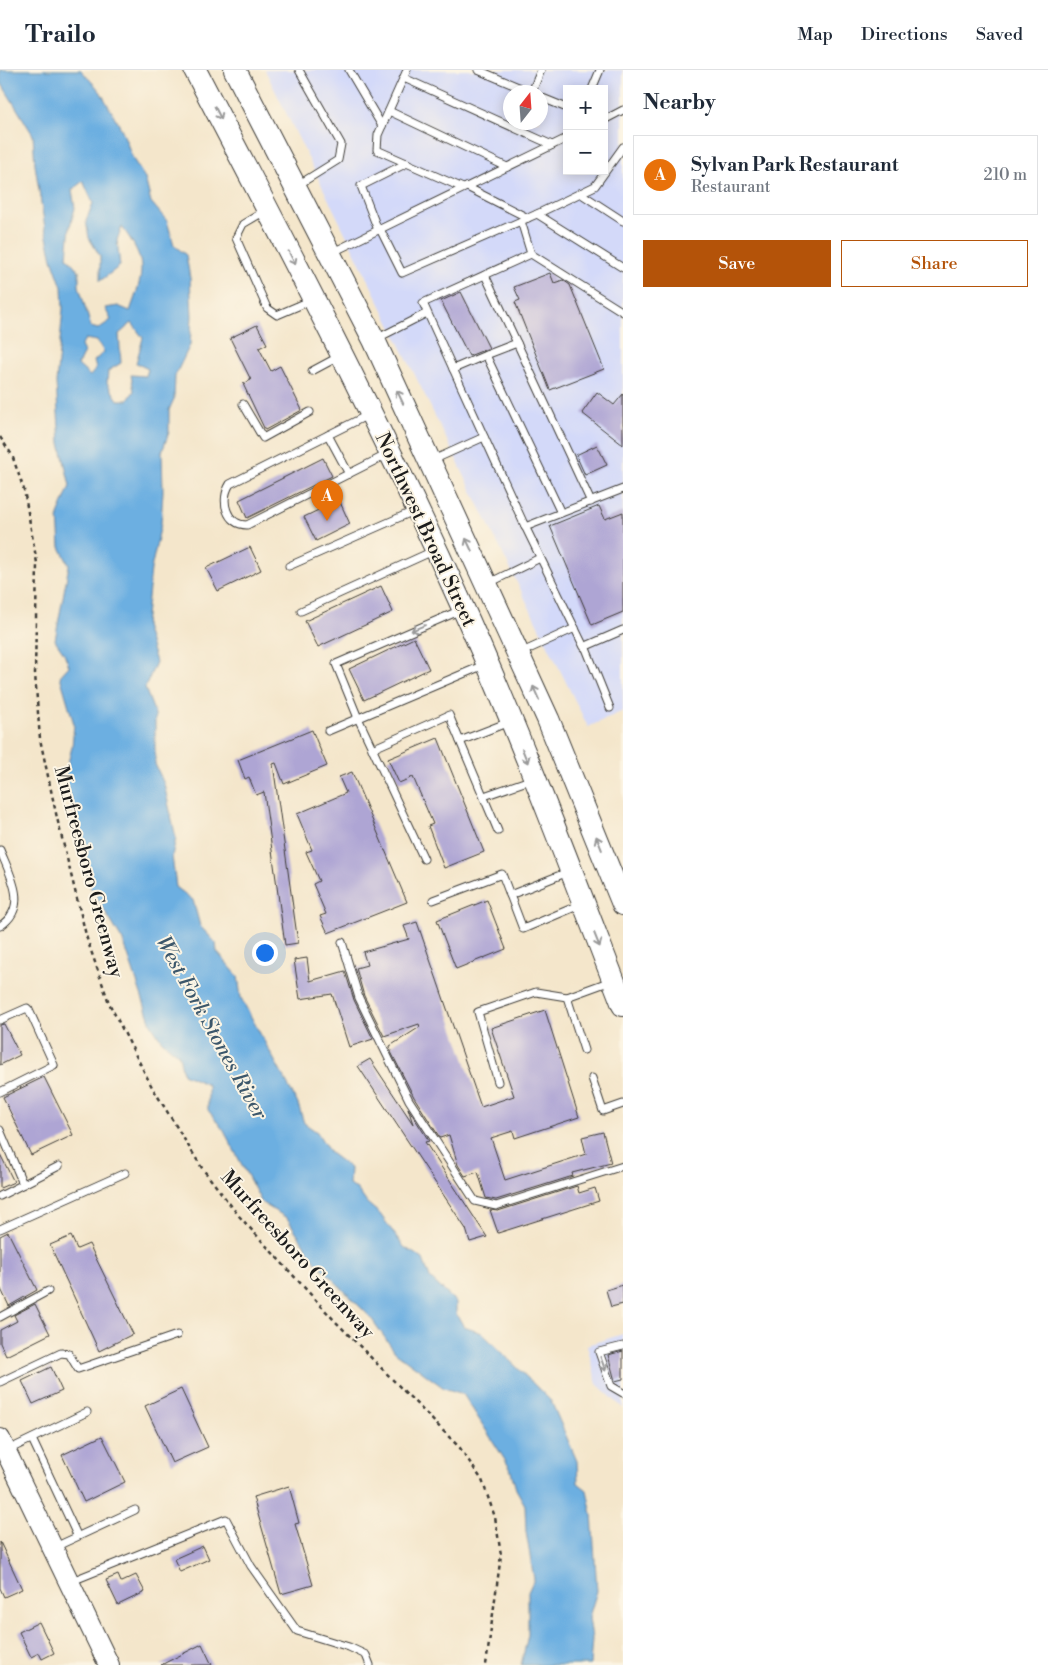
<!DOCTYPE html>
<meta charset="utf-8">
<style>
:root{--surface:#fff;--page:#f2f2f3;--text:#1f2937;--muted:#747a83;--line:#e0e1e3;--accent:#b45309}
body{margin:0;font-family:"Libre Bodoni",serif;background:var(--page);color:var(--text)}
.controls{position:absolute;right:15px;top:15px;display:grid;overflow:hidden;border-radius:0px;box-shadow:0 2px 12px #0003}
.controls button{width:45px;height:45px;display:grid;place-items:center;padding:0;border:0;border-bottom:1px solid var(--line);background:var(--surface);color:var(--text);font:25px sans-serif}
.compass{position:absolute;left:503px;top:15px;width:45px;height:45px;border-radius:50%;background:var(--surface);box-shadow:0 2px 12px #0003;rotate:17deg}
.you{position:absolute;left:264px;top:882px;width:18px;height:18px;margin:-12px;border:4px solid #fff;border-radius:50%;background:#1a73e8;box-shadow:0 0 0 8px #1a73e833}
.badge{display:grid;place-items:center;width:32px;height:32px;border-radius:50%;background:var(--accent);color:#fff;font-size:16px;font-weight:700}
.pin{position:absolute;translate:-50% -41px;filter:drop-shadow(0 1px 2px #0008)}
.pin::after{content:'';position:absolute;top:26px;width:18px;height:15px;background:inherit;clip-path:polygon(0 0,100% 0,50% 100%)}
.list{margin:0;padding:0;list-style:none}
h2{display:flex;justify-content:space-between;align-items:center;height:65px;margin:0;padding:0 20px;font-size:21px}
h2 small{font-size:16px;font-weight:400;color:var(--muted)}
.list li{display:grid;grid-template-columns:32px 1fr auto;gap:15px;align-items:center;box-sizing:border-box;height:80px;margin:0 10px 10px;padding:0 10px;border:1px solid var(--line);border-radius:0px}
.list b{display:block;font-size:19px;white-space:nowrap}
.list p{margin:0;font-size:16px;white-space:nowrap;color:var(--muted)}
.list em{font-size:16px;font-style:normal;color:var(--muted)}
.actions{display:flex;gap:10px;padding:15px 20px}
.actions a{flex:1;padding:11px 0;border:1px solid var(--accent);border-radius:0px;text-align:center;font-size:18px;color:var(--accent)}
.actions .main{background:var(--accent);color:#fff}
.map{position:relative;flex:none;width:623px;height:1595px;overflow:hidden}
header{display:flex;align-items:center;gap:30px;box-sizing:border-box;height:70px;padding:0 25px;background:var(--surface);border-bottom:1px solid var(--line)}
header strong{font-size:24px}
nav{display:flex;gap:28px;margin-inline-start:auto;font-size:18px}
main{display:flex}
aside{flex:1;background:var(--surface)}
.map>svg:first-child{display:block}
.built{fill:#d3d9f9;fill-rule:evenodd}
.water{fill:#6cafe1;stroke:#44667e;fill-rule:evenodd}
.building{fill:#aea5d4}
.lines{fill:none;stroke-linecap:round;stroke-linejoin:round}
.lane-casing{stroke:#3c3a36;stroke-width:9}
.secondary-casing{stroke:#3c3a36;stroke-width:22}
.primary-casing{stroke:#3c3a36;stroke-width:24}
.path{stroke:#3c3a36;stroke-width:2.5;stroke-dasharray:4 4;stroke-linecap:butt}
.lane{stroke:#fff;stroke-width:7}
.secondary{stroke:#fff;stroke-width:20}
.primary{stroke:#fff;stroke-width:22}
.oneway{stroke:#999}
.labels{text-anchor:middle;dominant-baseline:central;stroke-width:4;stroke-linejoin:round;paint-order:stroke}
.street-label{font-size:20px;fill:#1c1c1c;stroke:#fcf5e5}
.water-label{font-size:21px;font-style:italic;fill:#3c576b;stroke:#fcf5e5}
</style>
<header>
<strong>Trailo</strong>
<nav><a>Map</a><a>Directions</a><a>Saved</a></nav>
</header>
<main>
<div class="map">
<svg width="623" height="1595" viewBox="0 0 623 1595">
<rect width="100%" height="100%" fill="#fcf5e5"/>
<filter id="ink" filterUnits="userSpaceOnUse"><feTurbulence type="fractalNoise" baseFrequency=".02" numOctaves="2"/><feDisplacementMap in="SourceGraphic" scale="10" xChannelSelector="R" yChannelSelector="G"/><feConvolveMatrix kernelMatrix="1 2 1 2 8 2 1 2 1" color-interpolation-filters="sRGB"/></filter>
<filter id="wash" filterUnits="userSpaceOnUse"><feTurbulence type="fractalNoise" baseFrequency=".0096" numOctaves="4" result="noise"/><feDisplacementMap in="SourceGraphic" scale="20" xChannelSelector="R" yChannelSelector="G"/><feGaussianBlur stdDeviation="1.12" result="paint"/><feColorMatrix in="noise" values="0 0 0 0 0 0 0 0 0 0 0 0 0 0 0 0 0 1.4 0 .05"/><feComposite in="paint" operator="in"/></filter>
<g filter="url(#wash)">
<rect width="100%" height="100%" fill="#f4e6cb"/>
<g class="built">
<path d="M265,0H623V641L588,657ZM567,19H604V101H567ZM510,22H540V52H510Z"/>
<path d="M623,1264V1338L597,1314L587,1275Z"/>
</g>
<path class="water" d="M0,0H81L100,21L122,60L133,89L145,108L151,132L167,151L174,175L186,185L190,208L192,246L190,275L175,306L174,329L169,340V362L162,382L163,421L161,454L151,499L145,556L156,592L145,618L155,644V694L164,714L176,768L172,786L176,817L193,830L200,856L216,873L217,882L238,906L241,928L298,1034L304,1053L317,1062L330,1083L350,1098L349,1115L357,1119L367,1133L380,1144L404,1177L423,1189L430,1208L456,1232V1243L464,1257L482,1263L551,1331L577,1391L578,1413L587,1420L592,1444L597,1521L589,1547L592,1569L590,1595H521L528,1565V1522L534,1509L526,1462L525,1435L516,1419L510,1398L463,1324L444,1318L395,1282L371,1248L316,1192L287,1148L262,1133L224,1061L208,1040V1015L183,1004L179,985L162,971L151,954L124,873L88,813L86,792L79,771L71,726L64,709L72,677L74,654L60,606L69,596L64,583L55,570L69,495L60,477L58,445L70,416L60,373L56,313L63,239L62,217L52,189L45,158L35,95L33,65L0,11ZM83,111L93,133L86,151L89,168L100,186V211L120,196L117,170L122,157C148,192 144,202 130,241L118,236L105,238L111,250L98,259L91,257L79,216V201L67,187L70,156L75,138L72,120ZM132,253L143,268L136,293L148,299L146,306L131,305L134,321L128,330H118L107,313L108,301L121,293L119,264ZM85,269L97,271L104,282L94,291L96,299L90,306L78,295L84,282L81,276Z"/>
<g id="blocks">
<g class="building">
<path d="M550,203L554,213L563,210L570,215L604,299L550,320L515,232L520,230L514,217Z"/>
<path d="M461,222L489,278L469,286L441,231Z"/>
<path d="M257,255L267,274L259,278L271,301L280,296L302,340L265,360L243,314L251,310L230,268Z"/>
<path d="M597,322L614,335L623,324V375L582,343Z"/>
<path d="M597,375L607,395L585,405L576,385Z"/>
<path d="M323,388L332,406L247,448L239,430Z"/>
<path d="M339,430L350,454L316,471L304,447Z"/>
<path d="M599,436L605,449L623,442V542L592,555L550,456Z"/>
<path d="M250,477L261,500L218,521L206,498Z"/>
<path d="M381,516L393,542L318,577L305,551Z"/>
<path d="M414,568L429,599L364,630L349,599Z"/>
<path d="M312,660L327,696L284,714L276,693L273,694L298,873L285,875L264,722L256,725L249,707L245,709L238,690Z"/>
<path d="M438,668L484,782L444,798L428,756L433,754L413,707L399,713L388,689Z"/>
<path d="M352,702L407,832L328,863L320,846L326,844L313,814L319,811L306,782L312,780L297,744L346,723L339,707Z"/>
<path d="M487,830L506,879L456,899L437,850Z"/>
<path d="M417,852L481,1037L514,1026L491,958L545,940L579,1047L515,1068L513,1061L491,1068L505,1110L586,1084L582,1067L603,1062L611,1093L572,1103L573,1106L496,1130L486,1128L478,1102L465,1106L458,1095L449,1065L440,1068L414,1027L391,982L390,976L420,957L419,954L384,966L364,926L356,898L367,895L363,882L409,869L404,856Z"/>
<path d="M307,888L310,911L345,901L354,930L373,969L349,977L332,924L300,929L294,890Z"/>
<path d="M4,954L20,985L0,995V955Z"/>
<path d="M370,989L413,1054L408,1038L429,1071L425,1072L487,1167L470,1172L466,1159L358,996Z"/>
<path d="M44,1007L73,1065L31,1085L3,1027Z"/>
<path d="M0,1084L14,1112L0,1118Z"/>
<path d="M577,1116L579,1123L595,1118L599,1131L498,1163L490,1140L498,1141Z"/>
<path d="M8,1162L37,1220L9,1236L0,1217V1166Z"/>
<path d="M71,1166L77,1179L89,1174L133,1264L99,1281L50,1175Z"/>
<path d="M623,1215V1234L611,1237L606,1220Z"/>
<path d="M35,1234L50,1264L6,1286L0,1273V1260L17,1251L14,1245Z"/>
<path d="M623,1281V1309L615,1311L608,1285Z"/>
<path d="M51,1297L62,1321L33,1334L22,1311Z"/>
<path d="M181,1319L208,1377L172,1393L145,1336Z"/>
<path d="M102,1366L125,1412L84,1432L62,1385Z"/>
<path d="M289,1416L299,1453L295,1454L313,1515L281,1524L253,1427Z"/>
<path d="M0,1472L22,1519L4,1527L0,1518Z"/>
<path d="M203,1476L209,1489L180,1502L174,1489Z"/>
<path d="M118,1505L121,1512L136,1505L145,1522L118,1535L106,1510Z"/>
<path d="M39,1552L54,1583L42,1589L39,1583L31,1587L19,1562Z"/>
<path d="M202,1574L212,1595H161Z"/>
</g>
</g>
</g>
<g filter="url(#ink)">
<use href="#blocks" fill-opacity="0" stroke="#3c3a36" stroke-width="1"/>
<g class="lines">
<defs>
<g id="lane">
<path d="M349,0L382,56"/>
<path d="M407,0L378,65L377,80L463,118"/>
<path d="M478,0L530,22"/>
<path d="M404,8L552,75"/>
<path d="M592,19L600,0"/>
<path d="M532,22L541,0"/>
<path d="M540,27L567,38"/>
<path d="M389,41L507,97"/>
<path d="M604,50L623,40"/>
<path d="M298,115L338,90L341,74L299,0"/>
<path d="M467,117L528,148"/>
<path d="M580,123L623,151"/>
<path d="M265,141L243,154L236,168L267,238L277,245L312,230"/>
<path d="M537,144L595,116L623,77"/>
<path d="M521,151L531,184L423,233L523,452L584,577L623,560"/>
<path d="M380,159L402,203L537,144L623,198"/>
<path d="M378,160L361,116L407,93"/>
<path d="M331,183L567,68"/>
<path d="M531,184L623,242"/>
<path d="M485,205L517,273L486,285L561,443"/>
<path d="M376,269L427,243"/>
<path d="M517,273L591,432"/>
<path d="M453,299L486,285"/>
<path d="M312,301L340,286"/>
<path d="M243,334L263,368L310,342"/>
<path d="M368,345L230,414C220,430 226,455 247,455L388,384"/>
<path d="M328,365L349,404"/>
<path d="M433,390L484,367"/>
<path d="M525,457L623,419"/>
<path d="M289,496L414,441"/>
<path d="M489,513L540,488"/>
<path d="M301,541L433,481"/>
<path d="M585,576L610,638"/>
<path d="M520,583L575,558"/>
<path d="M328,661L484,595"/>
<path d="M460,671L509,652"/>
<path d="M372,679L449,645L498,761"/>
<path d="M484,726L533,709"/>
<path d="M0,780C10,805 30,837 0,856"/>
<path d="M424,789L358,648L336,594L461,540"/>
<path d="M510,825L568,802"/>
<path d="M433,830L502,804L523,859L582,834"/>
<path d="M342,872L359,928L409,1030L475,1131L496,1136L623,1096"/>
<path d="M0,950L27,938L29,940L54,995L0,1022"/>
<path d="M584,980L567,927L611,911"/>
<path d="M592,1008L603,1041L623,1034"/>
<path d="M498,1012L478,942L536,922L567,927"/>
<path d="M0,1060L23,1114"/>
<path d="M0,1126L59,1096"/>
<path d="M0,1159L125,1103"/>
<path d="M0,1247L48,1221"/>
<path d="M623,1276L599,1282L611,1316L623,1323"/>
<path d="M0,1312L61,1283L69,1284L78,1299L177,1265"/>
<path d="M32,1369L77,1465"/>
<path d="M8,1380L87,1342"/>
<path d="M55,1477L135,1440"/>
<path d="M72,1511L226,1449L251,1496L297,1561L349,1577L366,1585L370,1595"/>
</g>
<path id="secondary" d="M0,1369L109,1595"/>
<g id="primary">
<path d="M195,0C286,174 377,348 458,527C519,661 570,798 623,935"/>
<path d="M235,0L374,270L548,649L623,834"/>
</g>
</defs>
<use href="#lane" class="lane-casing"/>
<use href="#secondary" class="secondary-casing"/>
<use href="#primary" class="primary-casing"/>
<path class="path" d="M0,367L12,385L24,420L37,493L35,604L40,669L57,748L87,869L109,933L152,1017L202,1098L239,1146L334,1250L460,1378L482,1410L495,1447L501,1485L486,1595"/>
<use href="#lane" class="lane"/>
<use href="#secondary" class="secondary"/>
<use href="#primary" class="primary"/>
</g>
<defs><path id="oneway-shaft" d="M-6 0H5M1.5-3L5.5 0L1.5 3" fill="none" stroke-width="1.6" stroke-linecap="round" stroke-linejoin="round" transform="scale(1.25)"/></defs>
<g class="oneway">
<use href="#oneway-shaft" transform="translate(218 43) rotate(63)"/>
<use href="#oneway-shaft" transform="translate(292 188) rotate(63)"/>
<use href="#oneway-shaft" transform="translate(400 327) rotate(-115)"/>
<use href="#oneway-shaft" transform="translate(469 475) rotate(-115)"/>
<use href="#oneway-shaft" transform="translate(418 558) rotate(157)"/>
<use href="#oneway-shaft" transform="translate(536 623) rotate(-114)"/>
<use href="#oneway-shaft" transform="translate(525 686) rotate(68)"/>
<use href="#oneway-shaft" transform="translate(599 773) rotate(-112)"/>
<use href="#oneway-shaft" transform="translate(597 870) rotate(68)"/>
<use href="#oneway-shaft" transform="translate(603 1294) rotate(70)"/>
</g>
</g>
<g class="labels">
<g class="street-label">
<text transform="translate(425 460) rotate(65)">Northwest Broad Street</text>
<text transform="translate(88 802) rotate(75)">Murfreesboro Greenway</text>
<text transform="translate(297 1185) rotate(48)">Murfreesboro Greenway</text>
</g>
<g class="water-label">
<text transform="translate(211 958) rotate(61)">West Fork Stones River</text>
</g>
</g>
</svg>
<div class="controls">
<button>+</button>
<button>−</button>
</div>
<svg class="compass" viewBox="-18 -18 36 36"><path d="M0-13l5 13h-10z" fill="#e53935"/><path d="M0 13l5-13h-10z" fill="#747a83"/></svg>
<div class="you"></div>
<div class="pin badge" style="left:327px;top:451px;background:#e8710a">A</div>
</div>
<aside>
<h2>Nearby<small></small></h2>
<ul class="list">
<li><span class="badge" style="background:#e8710a">A</span><div><b>Sylvan Park Restaurant</b><p>Restaurant</p></div><em>210 m</em></li>
</ul>
<div class="actions"><a class="main">Save</a><a>Share</a></div>
</aside>
</main>
